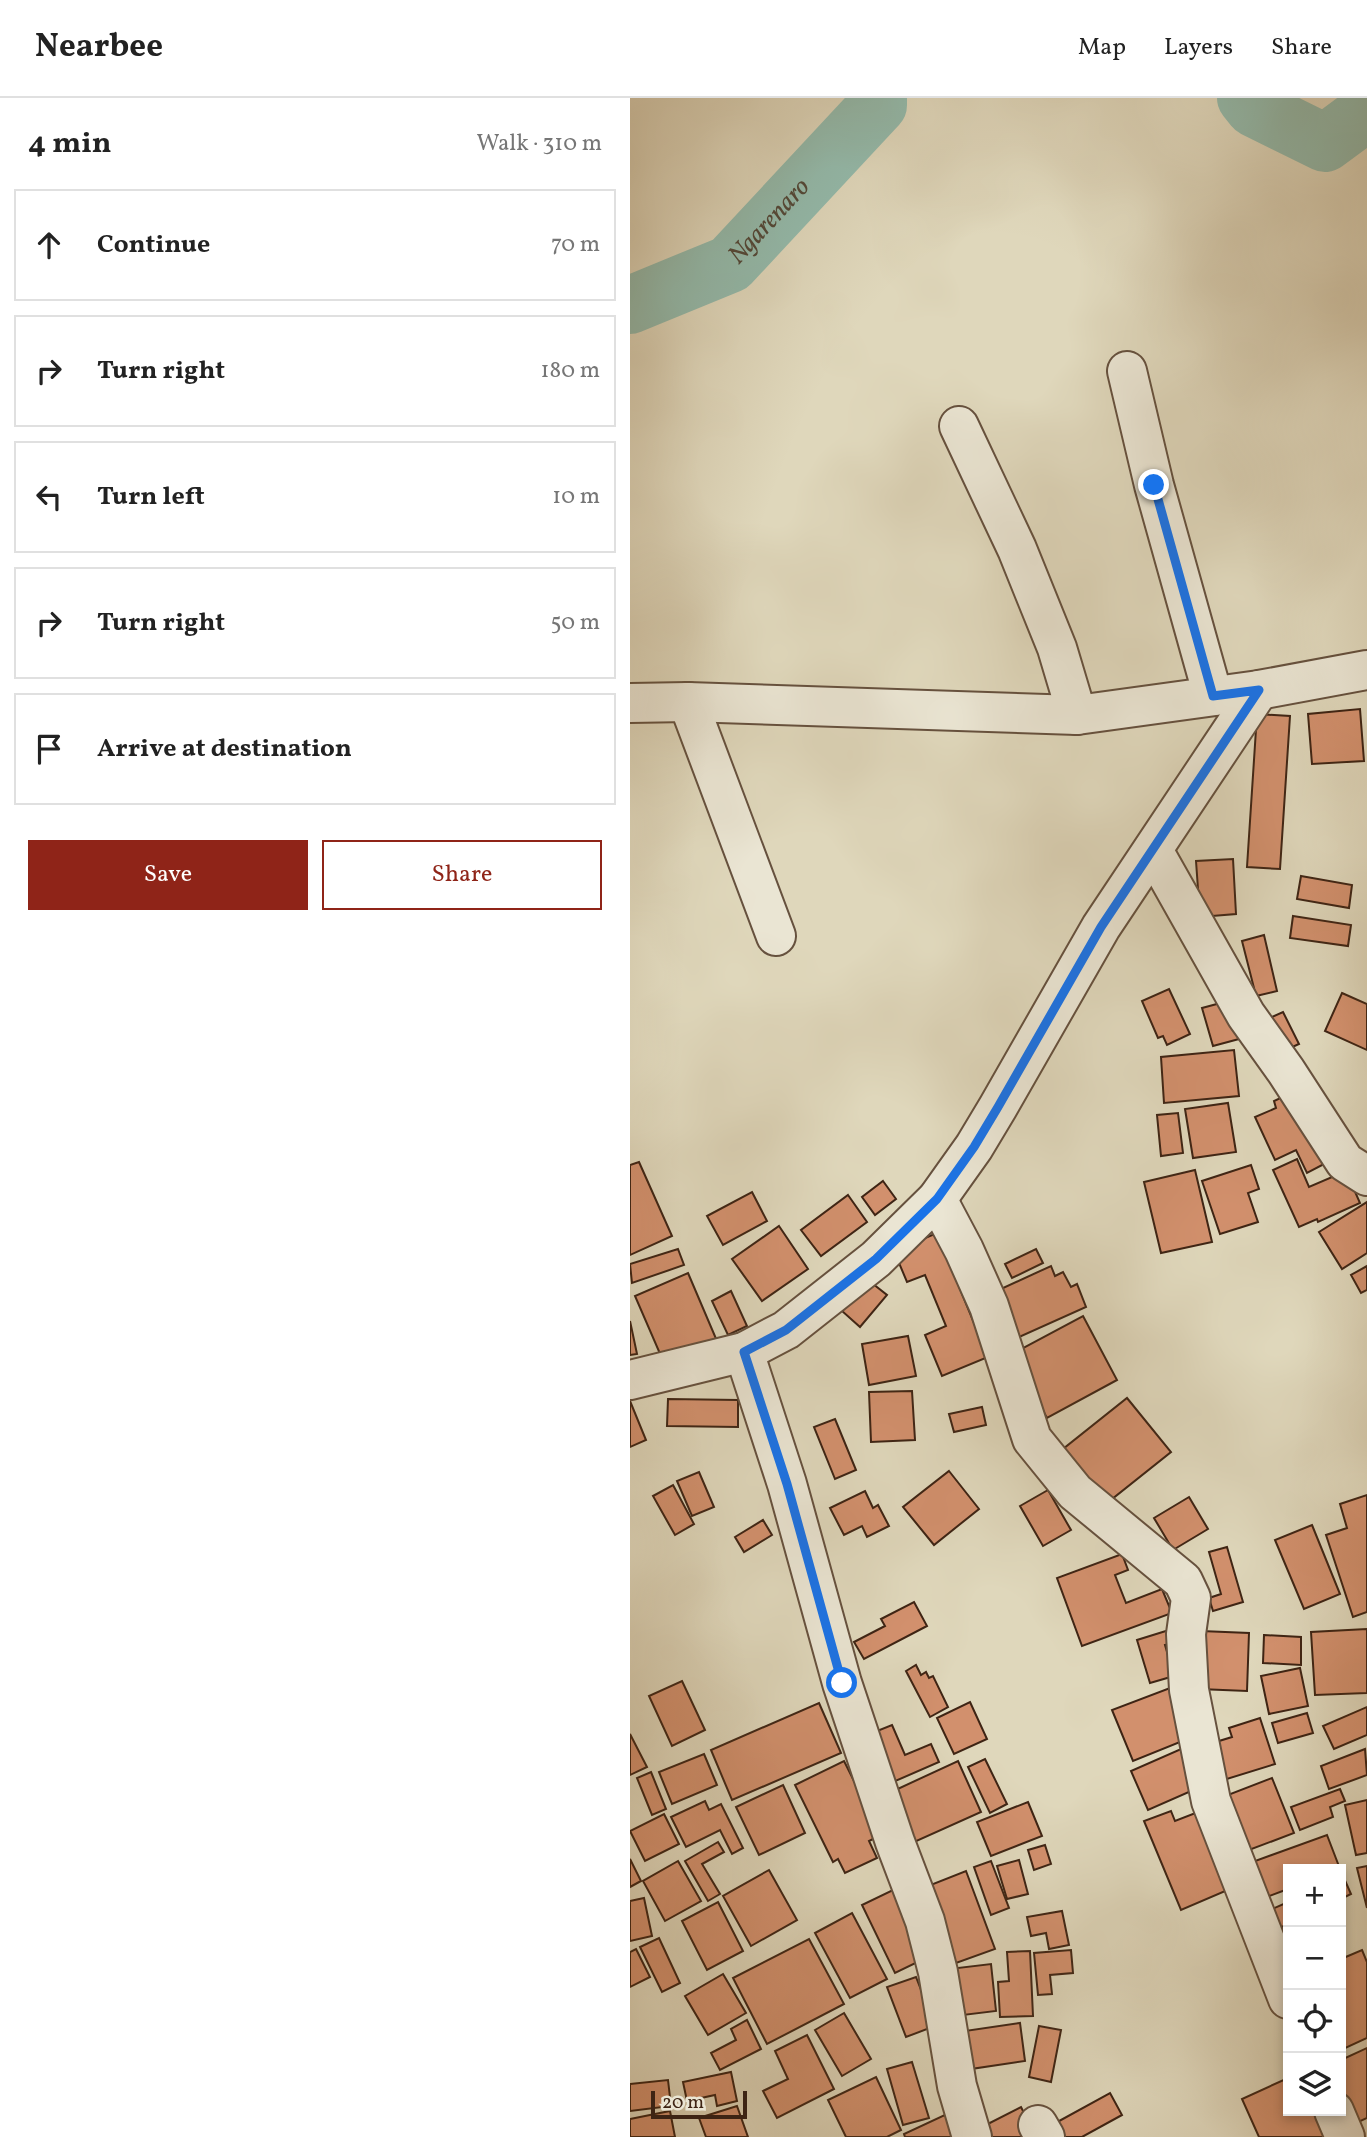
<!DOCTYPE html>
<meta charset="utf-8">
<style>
:root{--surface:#fff;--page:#f2f2f2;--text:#222;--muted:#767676;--line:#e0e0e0;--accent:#8f2418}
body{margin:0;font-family:Vollkorn,serif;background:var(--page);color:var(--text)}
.controls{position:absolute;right:21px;bottom:21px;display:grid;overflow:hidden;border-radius:0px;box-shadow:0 4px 10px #0003}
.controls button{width:63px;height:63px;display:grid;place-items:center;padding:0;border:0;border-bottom:2px solid var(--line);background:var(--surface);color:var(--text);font:35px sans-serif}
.scale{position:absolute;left:21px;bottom:18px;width:96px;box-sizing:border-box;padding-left:7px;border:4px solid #3e2414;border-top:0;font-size:19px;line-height:24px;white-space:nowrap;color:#3e2414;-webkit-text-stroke:5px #eae5d3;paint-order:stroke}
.stop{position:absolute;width:21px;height:21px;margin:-16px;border:5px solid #1a73e8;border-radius:50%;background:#fff}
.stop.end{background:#1a73e8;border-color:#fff;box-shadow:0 2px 7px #0008}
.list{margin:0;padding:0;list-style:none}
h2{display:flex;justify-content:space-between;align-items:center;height:91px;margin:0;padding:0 28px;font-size:30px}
h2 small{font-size:23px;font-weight:400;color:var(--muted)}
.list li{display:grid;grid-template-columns:46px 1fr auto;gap:21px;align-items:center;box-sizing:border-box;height:112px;margin:0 14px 14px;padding:0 14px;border:2px solid var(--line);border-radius:0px}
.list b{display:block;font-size:26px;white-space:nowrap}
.list em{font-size:23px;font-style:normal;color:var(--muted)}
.actions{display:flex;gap:14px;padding:21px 28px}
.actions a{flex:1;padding:16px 0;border:2px solid var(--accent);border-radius:0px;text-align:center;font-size:24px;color:var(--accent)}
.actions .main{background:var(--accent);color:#fff}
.icon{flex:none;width:38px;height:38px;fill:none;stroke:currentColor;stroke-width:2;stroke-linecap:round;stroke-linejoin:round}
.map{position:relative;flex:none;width:737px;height:2039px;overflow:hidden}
header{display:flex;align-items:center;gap:42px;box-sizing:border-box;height:98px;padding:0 35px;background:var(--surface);border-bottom:2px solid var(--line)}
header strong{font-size:33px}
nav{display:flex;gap:38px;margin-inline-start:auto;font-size:24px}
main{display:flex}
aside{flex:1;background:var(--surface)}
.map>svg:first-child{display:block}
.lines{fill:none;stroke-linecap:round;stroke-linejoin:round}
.river{stroke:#94baab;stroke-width:58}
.building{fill:#d2906d;stroke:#3e2414;stroke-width:2}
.minor-casing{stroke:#66513e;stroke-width:42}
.minor{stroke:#eae5d3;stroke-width:38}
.route{stroke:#1a73e8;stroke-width:9}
.labels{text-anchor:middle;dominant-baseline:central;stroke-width:5;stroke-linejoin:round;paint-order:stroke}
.water-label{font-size:26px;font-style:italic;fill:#544a3a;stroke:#eae5d3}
</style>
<header>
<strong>Nearbee</strong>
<nav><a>Map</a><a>Layers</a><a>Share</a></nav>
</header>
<main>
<aside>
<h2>4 min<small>Walk · 310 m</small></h2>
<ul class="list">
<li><svg class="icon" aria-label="ahead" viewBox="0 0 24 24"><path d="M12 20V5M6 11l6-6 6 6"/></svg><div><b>Continue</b></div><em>70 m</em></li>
<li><svg class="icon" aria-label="right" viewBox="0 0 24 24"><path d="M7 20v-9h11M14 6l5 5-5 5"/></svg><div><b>Turn right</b></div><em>180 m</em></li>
<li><svg class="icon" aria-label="left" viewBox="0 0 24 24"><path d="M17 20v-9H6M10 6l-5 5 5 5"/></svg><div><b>Turn left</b></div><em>10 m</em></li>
<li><svg class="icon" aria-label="right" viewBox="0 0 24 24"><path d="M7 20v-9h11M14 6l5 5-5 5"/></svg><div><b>Turn right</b></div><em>50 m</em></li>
<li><svg class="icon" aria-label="arrive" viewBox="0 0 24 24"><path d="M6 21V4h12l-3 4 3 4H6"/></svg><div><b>Arrive at destination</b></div></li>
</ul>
<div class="actions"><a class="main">Save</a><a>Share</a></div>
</aside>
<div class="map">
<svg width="737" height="2039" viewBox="0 0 737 2039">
<rect width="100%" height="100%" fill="#dfd7bb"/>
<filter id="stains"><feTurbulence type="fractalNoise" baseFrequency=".00286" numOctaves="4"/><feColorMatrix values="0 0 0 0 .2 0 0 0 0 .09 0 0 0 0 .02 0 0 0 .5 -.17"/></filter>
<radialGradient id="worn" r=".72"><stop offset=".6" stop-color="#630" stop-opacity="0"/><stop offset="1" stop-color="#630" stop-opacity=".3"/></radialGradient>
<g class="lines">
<g class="river">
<path d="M616,0L624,10L695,45L737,14"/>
<path id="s1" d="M0,207L100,166L248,7V0"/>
</g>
</g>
<g class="building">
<path d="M730,611L734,663L682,666L678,616Z"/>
<path d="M627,616L660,618L650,771L617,769Z"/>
<path d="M603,761L606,816L570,819L566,763Z"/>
<path d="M671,778L722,787L719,810L667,801Z"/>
<path d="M663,818L721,827L718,848L660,840Z"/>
<path d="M634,837L647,893L626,898L612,843Z"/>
<path d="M539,891L560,936L537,947L533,938L528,940L512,903Z"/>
<path d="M712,895L737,906V952L695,933Z"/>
<path d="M598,903L609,941L583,948L572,910Z"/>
<path d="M653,914L669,946L658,951L631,924Z"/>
<path d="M604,952L609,998L534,1005L531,959Z"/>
<path d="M663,994L696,1065L677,1075L666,1052L645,1062L625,1019L646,1010L644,1003Z"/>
<path d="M598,1005L606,1054L563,1060L555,1011Z"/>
<path d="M548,1015L553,1055L531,1058L527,1017Z"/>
<path d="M667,1061L679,1089L716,1073L730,1105L688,1124L687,1121L669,1129L643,1072Z"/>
<path d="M9,1064L42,1138L0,1157V1067Z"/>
<path d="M621,1067L629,1091L618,1095L628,1124L590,1136L572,1083Z"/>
<path d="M565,1072L582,1144L531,1155L514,1084Z"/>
<path d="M253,1083L266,1101L245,1117L232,1099Z"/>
<path d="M122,1094L137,1123L93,1147L77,1118Z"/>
<path d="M218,1097L237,1124L191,1158L171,1132Z"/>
<path d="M737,1104V1155L712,1171L689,1134Z"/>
<path d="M149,1128L178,1171L132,1203L102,1161Z"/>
<path d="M307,1135L358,1259L312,1278L295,1237L316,1228L295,1177L277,1184L264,1153Z"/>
<path d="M48,1151L54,1167L2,1185L0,1166Z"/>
<path d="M406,1151L413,1165L382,1180L375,1166Z"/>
<path d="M421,1168L425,1178L433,1174L441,1189L447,1186L456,1209L380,1243L360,1196Z"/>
<path d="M737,1168V1192L731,1195L721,1177Z"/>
<path d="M58,1175L87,1243L34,1265L5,1198Z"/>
<path d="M238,1182L257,1197L230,1229L212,1213Z"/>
<path d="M101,1193L117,1228L98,1237L82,1203Z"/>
<path d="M453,1218L487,1282L417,1320L382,1256Z"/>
<path d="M0,1223L7,1256L0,1257Z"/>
<path d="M278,1238L286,1278L239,1287L232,1246Z"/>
<path d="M282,1293L285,1342L241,1344L239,1294Z"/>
<path d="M497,1300L541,1354L472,1409L428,1355Z"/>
<path d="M38,1301L108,1302V1329L37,1328Z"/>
<path d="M0,1303L16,1342L0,1349Z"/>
<path d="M352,1309L356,1327L324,1334L319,1316Z"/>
<path d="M205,1321L226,1372L205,1381L184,1329Z"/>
<path d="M319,1373L349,1411L304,1447L273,1409Z"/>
<path d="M69,1374L84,1409L62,1418L47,1383Z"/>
<path d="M43,1387L64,1426L45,1437L23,1398Z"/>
<path d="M418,1392L441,1432L413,1448L390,1408Z"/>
<path d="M235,1393L243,1410L248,1407L259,1428L237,1439L232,1428L214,1437L200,1410Z"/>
<path d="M737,1397V1514L723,1519L696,1437L717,1430L710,1406Z"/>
<path d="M559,1399L578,1431L543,1452L524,1420Z"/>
<path d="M133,1422L142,1437L114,1454L105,1439Z"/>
<path d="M682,1427L710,1496L674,1511L645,1442Z"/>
<path d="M597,1449L613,1504L583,1513L579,1500L591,1496L579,1454Z"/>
<path d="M492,1456L498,1472L485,1477L496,1505L532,1491L542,1515L452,1548L427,1480Z"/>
<path d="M284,1504L297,1528L234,1561L224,1544L255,1528L251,1521Z"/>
<path d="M737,1531V1595L685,1597L681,1534Z"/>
<path d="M539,1532L543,1545L535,1547L544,1578L520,1585L507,1542Z"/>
<path d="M571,1533L619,1535L617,1593L569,1591Z"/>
<path d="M634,1537L671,1539V1567L633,1565Z"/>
<path d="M286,1567L291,1577L296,1574L299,1580L303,1578L318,1609L300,1619L276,1573Z"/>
<path d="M670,1570L678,1608L639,1616L631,1578Z"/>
<path d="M52,1583L75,1632L42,1648L19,1598Z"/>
<path d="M540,1590L560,1640L503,1663L482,1612Z"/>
<path d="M340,1604L357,1641L324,1656L307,1620Z"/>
<path d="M189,1605L211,1655L102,1702L81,1652Z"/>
<path d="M737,1609V1637L704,1651L693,1628Z"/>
<path d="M677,1615L683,1635L648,1645L642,1625Z"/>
<path d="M630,1620L645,1666L587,1684L576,1647L602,1639L599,1630Z"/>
<path d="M262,1627L275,1657L301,1646L309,1664L263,1684L242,1635Z"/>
<path d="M0,1636L17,1669L0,1677Z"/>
<path d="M551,1651L568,1690L518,1712L501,1673Z"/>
<path d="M735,1651L737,1677L699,1691L691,1668Z"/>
<path d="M74,1656L87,1687L42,1706L29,1674Z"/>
<path d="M355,1661L377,1706L360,1715L338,1669Z"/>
<path d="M214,1663L251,1737L239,1743L247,1760L215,1775L208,1761L203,1764L165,1687Z"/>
<path d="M328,1663L351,1714L282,1745L259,1695Z"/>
<path d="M21,1674L36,1711L22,1717L7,1680Z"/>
<path d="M642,1680L664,1735L611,1755L590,1700Z"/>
<path d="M153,1687L175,1735L129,1757L106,1709Z"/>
<path d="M710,1691L715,1703L700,1709L703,1719L670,1732L661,1709Z"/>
<path d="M737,1702V1755L726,1757L715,1707Z"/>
<path d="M75,1703L79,1712L91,1706L113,1750L102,1756L90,1732L56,1749L41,1719Z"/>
<path d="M398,1704L412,1738L361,1758L347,1724Z"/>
<path d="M541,1713L545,1723L568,1714L600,1791L551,1812L514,1723Z"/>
<path d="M34,1716L49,1746L15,1763L0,1733Z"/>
<path d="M697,1737L710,1771H658V1791L626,1803L614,1767Z"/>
<path d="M88,1744L94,1754L72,1766L90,1796L78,1803L55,1763Z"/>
<path d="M415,1747L421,1766L404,1772L398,1752Z"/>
<path d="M0,1761L11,1783L0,1789Z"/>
<path d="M389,1762L398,1796L377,1801L367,1768Z"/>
<path d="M48,1763L71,1803L35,1823L13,1783Z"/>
<path d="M361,1763L379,1810L361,1817L344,1769Z"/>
<path d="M737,1768V1810L727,1770Z"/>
<path d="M139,1772L167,1822L121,1848L93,1798Z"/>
<path d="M336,1773L365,1851L326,1865L298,1788Z"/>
<path d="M713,1778L721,1796L711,1801V1779Z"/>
<path d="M265,1791L298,1859L265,1875L232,1807Z"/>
<path d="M14,1800L22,1838L0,1843V1803Z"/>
<path d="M88,1804L113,1853L77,1872L52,1823Z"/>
<path d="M658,1804V1826L639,1835L631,1816Z"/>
<path d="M432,1813L439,1847L419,1851L416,1835L401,1838L397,1819Z"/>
<path d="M222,1815L257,1881L220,1900L185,1835Z"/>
<path d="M29,1840L50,1885L32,1894L10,1849Z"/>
<path d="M179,1841L214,1906L137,1946L103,1880Z"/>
<path d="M6,1851L20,1879L0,1889V1854Z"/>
<path d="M441,1852L443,1875L420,1877L422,1896L408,1897L404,1855Z"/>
<path d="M732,1852L737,1864V1940L711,1952V1861Z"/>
<path d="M400,1853L403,1918L370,1919L368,1884L379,1883L377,1854Z"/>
<path d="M361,1866L366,1913L325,1918L319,1871Z"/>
<path d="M93,1876L116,1915L78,1937L55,1898Z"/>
<path d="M286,1879L305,1928L276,1939L257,1889Z"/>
<path d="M214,1915L241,1961L212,1978L185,1932Z"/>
<path d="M117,1922L131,1951L90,1972L81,1955L106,1942L101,1931Z"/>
<path d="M390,1925L395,1963L334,1972L328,1934Z"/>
<path d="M409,1928L431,1932L421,1984L399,1979Z"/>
<path d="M177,1937L204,1991L147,2020L133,1993L158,1981L145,1953Z"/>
<path d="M737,1950V2020L724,2026L711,1998V1962Z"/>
<path d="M282,1964L299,2020L273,2027L257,1971Z"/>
<path d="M101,1974L107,2003L87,2008L85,1997L57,2003L53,1984Z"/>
<path d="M246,1979L271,2032L257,2039H216L198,2002Z"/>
<path d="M658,1980V2013H696L707,2039H629L612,2001Z"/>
<path d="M38,1982L41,2008L0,2013V1986Z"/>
<path d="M480,1995L492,2017L452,2039H426L420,2028Z"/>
<path d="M107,2008L118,2039H76L69,2020Z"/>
<path d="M391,2009L406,2039H350L346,2032Z"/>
<path d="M40,2013L45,2039H0V2021Z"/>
<path d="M319,2015L330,2039H275L274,2036Z"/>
</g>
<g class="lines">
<defs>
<g id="minor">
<path d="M497,273L524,387L583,598"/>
<path d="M329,328L387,451L427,550L447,617"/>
<path d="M58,604L146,838"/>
<path d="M0,605L58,604L447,617L629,592L737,572"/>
<path d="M523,752L616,917L656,973L715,1064L737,1078"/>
<path d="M307,1101L334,1152L359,1208L402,1341L445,1394L553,1483L561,1500L556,1536L559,1592L581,1703L658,1901"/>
<path d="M114,1254L157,1386L212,1585L265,1744L295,1823L308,1874L327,1988L342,2039"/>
<path d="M0,1282L114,1254L156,1232L246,1161L307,1101L344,1049L368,1009L471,829L629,592"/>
<path d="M704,2013L715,2039"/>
<path d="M408,2027L415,2039"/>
</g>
</defs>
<use href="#minor" class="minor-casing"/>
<use href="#minor" class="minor"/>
</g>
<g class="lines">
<path class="route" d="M212,1585L157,1386L114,1254L156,1232L246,1161L307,1101L344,1049L368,1009L471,829L629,592L583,598L524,387"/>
</g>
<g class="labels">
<g class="water-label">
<text stroke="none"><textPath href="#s1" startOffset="166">Ngarenaro</textPath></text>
</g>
</g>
<rect width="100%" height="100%" filter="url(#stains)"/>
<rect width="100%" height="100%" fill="url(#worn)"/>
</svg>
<div class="controls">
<button>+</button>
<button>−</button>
<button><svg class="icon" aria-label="locate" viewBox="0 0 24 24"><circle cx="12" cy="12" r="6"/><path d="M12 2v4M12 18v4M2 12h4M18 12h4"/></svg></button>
<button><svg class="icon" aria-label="layers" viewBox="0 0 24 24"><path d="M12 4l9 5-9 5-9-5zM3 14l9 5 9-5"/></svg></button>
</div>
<div class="scale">20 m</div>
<div class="stop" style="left:212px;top:1585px"></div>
<div class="stop end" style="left:524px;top:387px"></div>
</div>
</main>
